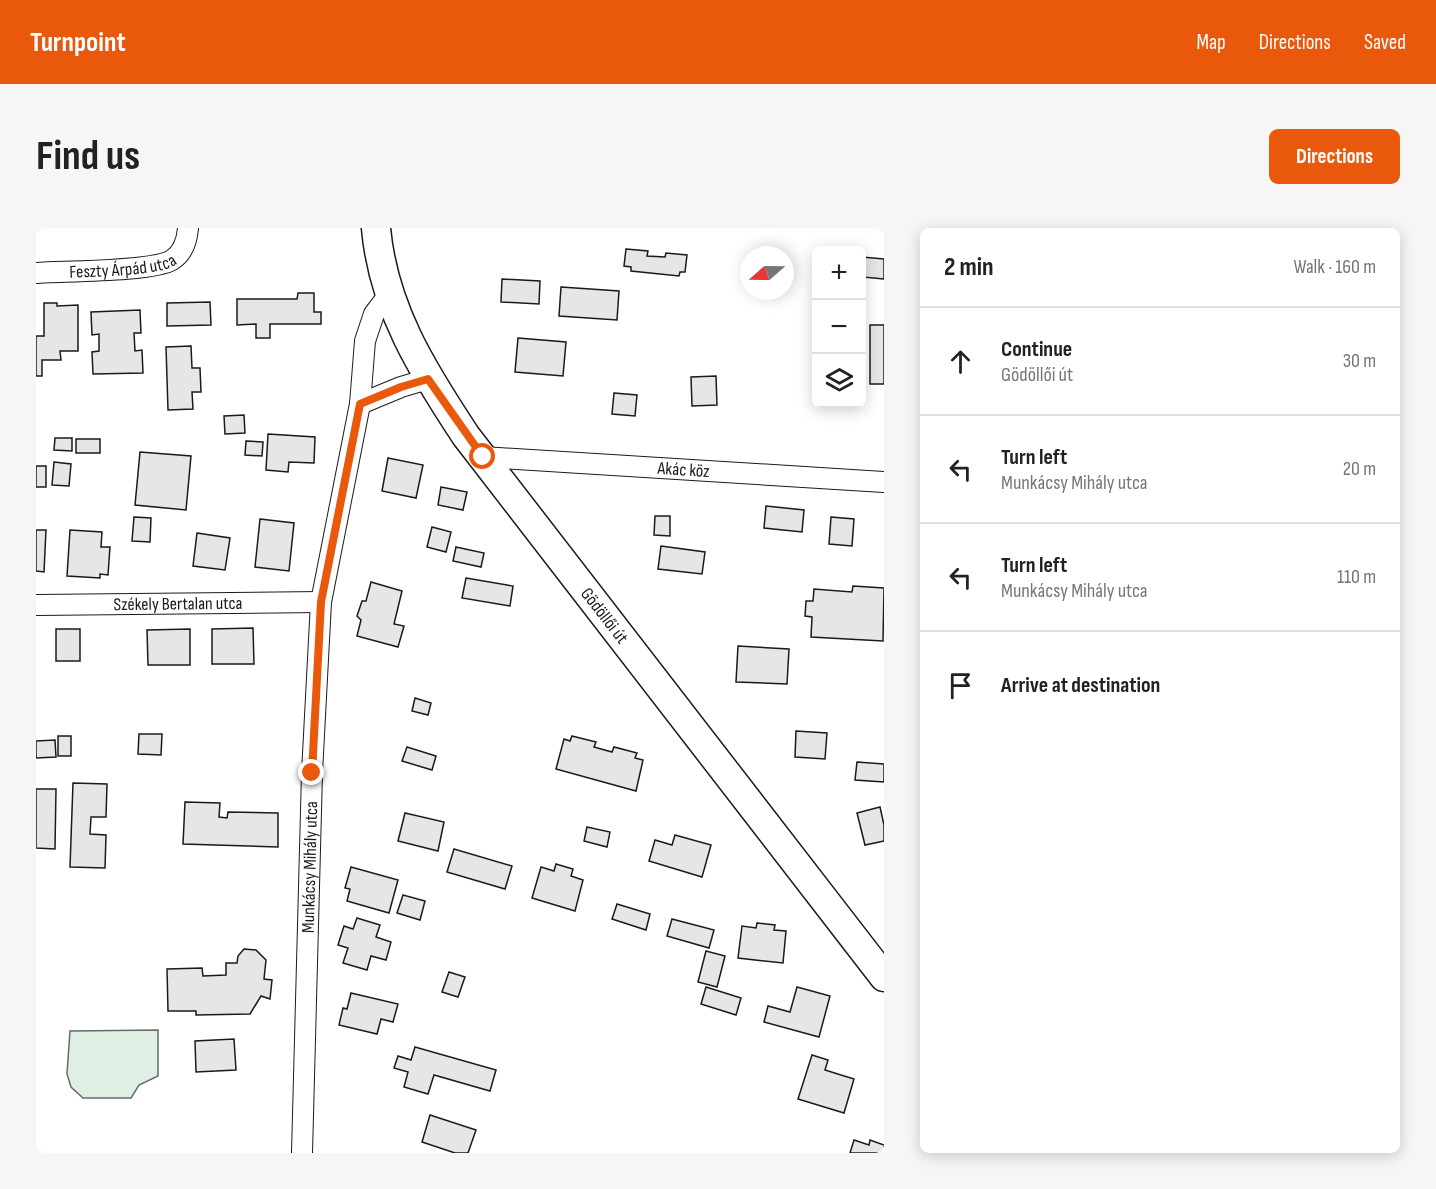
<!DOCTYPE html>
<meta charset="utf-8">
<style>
:root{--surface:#fff;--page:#f6f6f6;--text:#222;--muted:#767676;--line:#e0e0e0;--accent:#ea580c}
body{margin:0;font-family:"Sofia Sans Condensed",sans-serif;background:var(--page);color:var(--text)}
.controls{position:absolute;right:18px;top:18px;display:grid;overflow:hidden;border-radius:9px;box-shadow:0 3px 15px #0003}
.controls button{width:54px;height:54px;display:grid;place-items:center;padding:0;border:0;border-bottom:2px solid var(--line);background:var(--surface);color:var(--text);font:30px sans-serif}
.compass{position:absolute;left:704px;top:18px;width:54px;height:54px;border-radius:50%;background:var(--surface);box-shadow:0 3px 15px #0003;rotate:250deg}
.stop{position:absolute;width:18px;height:18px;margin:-14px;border:4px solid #ea580c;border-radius:50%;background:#fff}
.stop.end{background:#ea580c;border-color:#fff;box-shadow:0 2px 6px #0008}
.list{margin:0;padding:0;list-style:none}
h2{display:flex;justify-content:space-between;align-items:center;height:78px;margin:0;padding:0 24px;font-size:26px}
h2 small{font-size:20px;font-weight:400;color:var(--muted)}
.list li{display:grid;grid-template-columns:39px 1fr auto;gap:18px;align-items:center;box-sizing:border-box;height:108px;padding:0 24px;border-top:2px solid var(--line)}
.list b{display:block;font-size:22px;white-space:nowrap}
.list p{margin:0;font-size:20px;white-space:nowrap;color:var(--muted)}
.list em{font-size:20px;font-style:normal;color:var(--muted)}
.icon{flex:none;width:33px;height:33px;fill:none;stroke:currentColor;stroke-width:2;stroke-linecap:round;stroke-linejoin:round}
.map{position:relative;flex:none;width:848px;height:925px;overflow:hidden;border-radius:9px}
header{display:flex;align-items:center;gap:36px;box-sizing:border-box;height:84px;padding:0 30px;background:var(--accent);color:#fff}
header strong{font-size:28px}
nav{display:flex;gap:33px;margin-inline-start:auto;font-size:21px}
.intro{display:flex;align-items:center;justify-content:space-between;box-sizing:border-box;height:144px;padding:0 36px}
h1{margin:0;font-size:42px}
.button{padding:15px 27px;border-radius:9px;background:var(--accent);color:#fff;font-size:21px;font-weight:700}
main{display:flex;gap:36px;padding:0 36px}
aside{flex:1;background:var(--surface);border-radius:9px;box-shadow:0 3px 15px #0003}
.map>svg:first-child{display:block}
.green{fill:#e0efe3;stroke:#6a6a6a;stroke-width:1.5}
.building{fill:#e6e6e6;stroke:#1a1a1a;stroke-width:1.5}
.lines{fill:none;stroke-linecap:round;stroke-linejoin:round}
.street-casing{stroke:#1a1a1a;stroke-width:22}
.secondary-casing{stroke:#1a1a1a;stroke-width:31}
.street{stroke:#fff;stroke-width:20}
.secondary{stroke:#fff;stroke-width:28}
.route{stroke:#ea580c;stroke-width:8}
.labels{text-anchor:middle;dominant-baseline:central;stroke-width:4.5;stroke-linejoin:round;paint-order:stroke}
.street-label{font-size:18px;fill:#1a1a1a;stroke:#fff}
</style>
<header>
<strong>Turnpoint</strong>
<nav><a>Map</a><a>Directions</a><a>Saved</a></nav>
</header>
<div class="intro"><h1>Find us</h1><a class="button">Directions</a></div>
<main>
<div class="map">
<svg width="848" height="925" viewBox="0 0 848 925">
<rect width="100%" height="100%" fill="#fff"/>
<path class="green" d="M122,802V848L103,857L95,870H47L35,859L31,846L34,803Z"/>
<g class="building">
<path d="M590,21L612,23L611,28L629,29L630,25L651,27L649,44H644L643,48L595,43V39L588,38Z"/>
<path d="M826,29L848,31V51L827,49L826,65Z"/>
<path d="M466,51L504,53L503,76L465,74Z"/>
<path d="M525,59L583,63L581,92L523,88Z"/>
<path d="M262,65H278V84H285V96H234V110H220V96L201,97V71H261Z"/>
<path d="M174,74L175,97L131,98V75Z"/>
<path d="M8,75H21V78L42,77V123H24L25,132H6V148H0V108H8Z"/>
<path d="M104,82L105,105H98L99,123L106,122L107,145L57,146L56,124L63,123V106L56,107L55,84Z"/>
<rect x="834" y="97" width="14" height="59"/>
<path d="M482,110L530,114L527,148L479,144Z"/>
<path d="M155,118L156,140H164L165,164H156L157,181L132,182L130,119Z"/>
<path d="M680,148L681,177L656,178L655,149Z"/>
<path d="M578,165L601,167L599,188L576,186Z"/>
<path d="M208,187L209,205L189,206L188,188Z"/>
<path d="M232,206L279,209L278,235L253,234L252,244L230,242Z"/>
<path d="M19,210H36V223L18,222Z"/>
<rect x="40" y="211" width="24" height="14"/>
<path d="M210,213L227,214L226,228L209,227Z"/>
<path d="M104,224L155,228L150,282L99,277Z"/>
<path d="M352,230L387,237L380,270L346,263Z"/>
<path d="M18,234L35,236L33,258L16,257Z"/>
<rect x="0" y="238" width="10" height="21"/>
<path d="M405,259L431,264L427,282L402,277Z"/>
<path d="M730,278L768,282L766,304L728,300Z"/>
<path d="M619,288H634V308L618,307Z"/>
<path d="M98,289L115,290L114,314L96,313Z"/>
<path d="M795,289L818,291L816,318L793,316Z"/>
<path d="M224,291L258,295L253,343L219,339Z"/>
<path d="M396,299L415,304L410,324L391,319Z"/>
<path d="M0,302H10L8,344L0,343Z"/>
<path d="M34,302L66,304L65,319H74L72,347L64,346V350L31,348Z"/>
<path d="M161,305L194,310L189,342L157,338Z"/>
<path d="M625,318L669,324L666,346L622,341Z"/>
<path d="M420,319L448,325L445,339L417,333Z"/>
<path d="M430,350L477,358L474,378L426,370Z"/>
<path d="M335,354L366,363L358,396L368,398L362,419L321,408L325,392L321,388L326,373H330Z"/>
<path d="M817,358L848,360L847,413L775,409L776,389L769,388L770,373H777L778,361L816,364Z"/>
<path d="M217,400L218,436H176V401Z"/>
<rect x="20" y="401" width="24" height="32"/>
<path d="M154,401V437H112L111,402Z"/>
<path d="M702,418L753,421L751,456L700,454Z"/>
<path d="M379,470L395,475L392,487L376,483Z"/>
<path d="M760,503L791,505L789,531L759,529Z"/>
<path d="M103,506H126L125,527L102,526Z"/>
<rect x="22" y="508" width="13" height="20"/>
<path d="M536,508L560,514L558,519L576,524L578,519L601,525L599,530L607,532L600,563L520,541L528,511L534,513Z"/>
<path d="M19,512L20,529L0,530V513Z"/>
<path d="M371,519L400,528L396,542L366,533Z"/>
<path d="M821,534L848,536V554L819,552Z"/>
<path d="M37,555L71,556L70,589H55L54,606L70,607L69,640L34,639Z"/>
<path d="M0,561H20L19,621L0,620Z"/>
<path d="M149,574L184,575L183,589L191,590L192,584L242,585V619L147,616Z"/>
<path d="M844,579L848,597V613L829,617L821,585Z"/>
<path d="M369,585L408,594L402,623L362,613Z"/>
<path d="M551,599L574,604L571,619L548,613Z"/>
<path d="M639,607L675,617L666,649L613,633L619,612L636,617Z"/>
<path d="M418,621L476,638L469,661L411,644Z"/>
<path d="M520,636L537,641L535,648L547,652L539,683L496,670L505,639L518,643Z"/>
<path d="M315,639L362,652L353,685L311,673L314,661L309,660Z"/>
<path d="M367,667L389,673L384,692L361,685Z"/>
<path d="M581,676L614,686L610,702L576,691Z"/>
<path d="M321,690L344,697L340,709L355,714L350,732L335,728L331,742L307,735L312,720L302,717L308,698L317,701Z"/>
<path d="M636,691L678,702L673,720L631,708Z"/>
<path d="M721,695L739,697L738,702L750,703L747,735L702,730L706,698L720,700Z"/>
<path d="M208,721L220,722L230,732L228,751L236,752L234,771L225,768L214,786L160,787V783H132L131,741L166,740L167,748L190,747V735H201L202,728Z"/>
<path d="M670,723L689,728L681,759L662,754Z"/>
<path d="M413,744L429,749L422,769L406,764Z"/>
<path d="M670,759L705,770L700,787L665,776Z"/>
<path d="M761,759L794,768L783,809L728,794L732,778L754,784Z"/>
<path d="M315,765L362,776L357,794L345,791L341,806L303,797L307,780L311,781Z"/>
<path d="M198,811L200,842L160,844L159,813Z"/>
<path d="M379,819L460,842L454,863L398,847L392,866L368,859L372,844L358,840L362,828L375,832Z"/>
<path d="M776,827L792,832L789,842L818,851L808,885L762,871Z"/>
<path d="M394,887L440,902L432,925H419L386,914Z"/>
<path d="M818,912L833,917L834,912L848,917V925H814Z"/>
</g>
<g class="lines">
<defs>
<g id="street">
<path id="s1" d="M0,45C27,43 117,44 136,32C147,25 151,13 152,0"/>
<path d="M324,176L365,159L392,151"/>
<path id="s2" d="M447,229L848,254"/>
<path id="s3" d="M0,377L285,374"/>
<path id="s4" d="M266,925L276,545L285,374L324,176L329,113L338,86L354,65"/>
</g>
<g id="secondary">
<path id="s5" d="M340,0C347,80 387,143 430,208L848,749"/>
</g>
</defs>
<use href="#street" class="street-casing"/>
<use href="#secondary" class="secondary-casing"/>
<use href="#street" class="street"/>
<use href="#secondary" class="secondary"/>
</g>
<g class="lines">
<path class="route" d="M276,545L285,374L324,176L365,159L392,151L447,229"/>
</g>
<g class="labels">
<g class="street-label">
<text stroke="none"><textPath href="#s1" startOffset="87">Feszty Árpád utca</textPath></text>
<text stroke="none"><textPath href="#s2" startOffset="201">Akác köz</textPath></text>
<text stroke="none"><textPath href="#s3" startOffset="142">Székely Bertalan utca</textPath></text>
<text stroke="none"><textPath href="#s5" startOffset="456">Gödöllői út</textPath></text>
<text stroke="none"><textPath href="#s4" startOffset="286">Munkácsy Mihály utca</textPath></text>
</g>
</g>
</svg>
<div class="controls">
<button>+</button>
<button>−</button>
<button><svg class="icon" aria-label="layers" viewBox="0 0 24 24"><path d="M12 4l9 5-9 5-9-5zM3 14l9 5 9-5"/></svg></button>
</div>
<svg class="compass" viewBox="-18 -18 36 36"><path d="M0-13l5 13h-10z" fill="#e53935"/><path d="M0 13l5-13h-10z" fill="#767676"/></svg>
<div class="stop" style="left:447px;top:229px"></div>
<div class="stop end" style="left:276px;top:545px"></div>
</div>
<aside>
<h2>2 min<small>Walk · 160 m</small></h2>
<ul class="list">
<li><svg class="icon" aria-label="ahead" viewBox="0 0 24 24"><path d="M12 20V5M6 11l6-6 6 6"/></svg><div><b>Continue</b><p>Gödöllői út</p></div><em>30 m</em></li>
<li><svg class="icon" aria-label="left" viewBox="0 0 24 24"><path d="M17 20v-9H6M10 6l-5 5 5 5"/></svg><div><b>Turn left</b><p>Munkácsy Mihály utca</p></div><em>20 m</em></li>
<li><svg class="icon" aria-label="left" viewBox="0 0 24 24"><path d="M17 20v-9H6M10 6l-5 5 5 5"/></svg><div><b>Turn left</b><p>Munkácsy Mihály utca</p></div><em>110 m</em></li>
<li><svg class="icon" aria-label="arrive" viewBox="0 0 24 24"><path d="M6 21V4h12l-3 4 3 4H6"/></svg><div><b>Arrive at destination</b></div></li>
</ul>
</aside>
</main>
